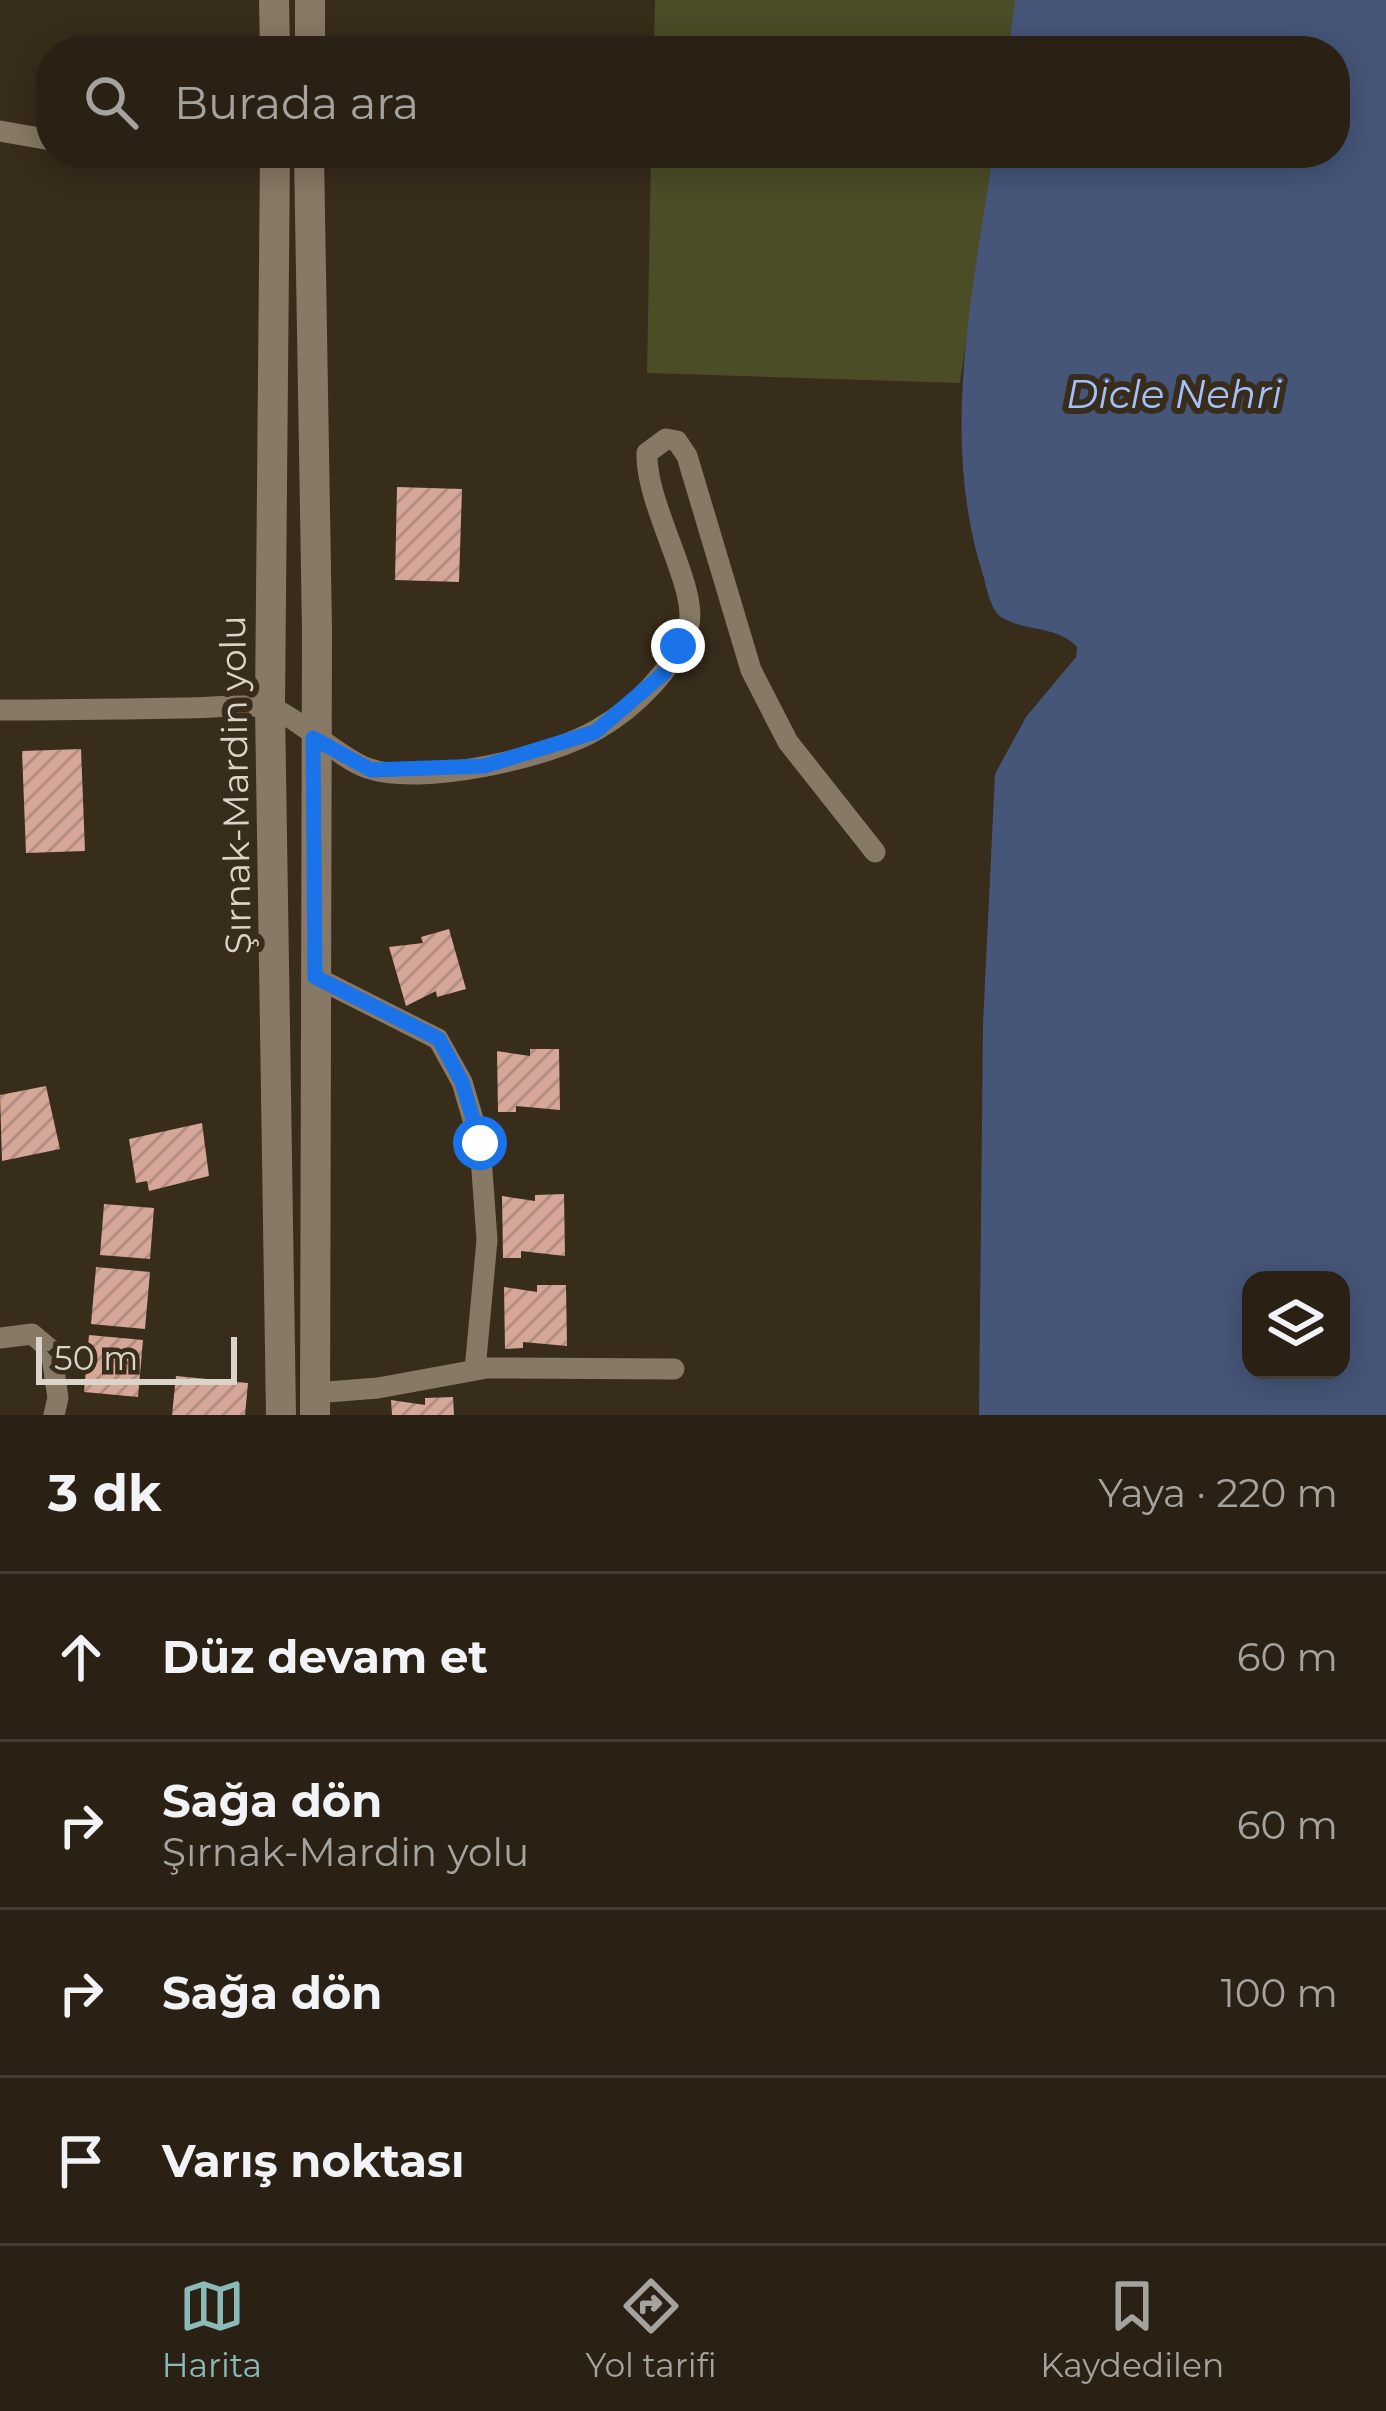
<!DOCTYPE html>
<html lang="tr">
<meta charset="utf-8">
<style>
:root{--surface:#2a2114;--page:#32291d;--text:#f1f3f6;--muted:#a5a3a0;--line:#463e34;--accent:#8bbbb9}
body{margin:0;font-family:Montserrat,sans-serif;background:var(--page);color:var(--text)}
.controls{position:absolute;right:36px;bottom:36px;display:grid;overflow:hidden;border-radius:24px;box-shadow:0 6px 30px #0003}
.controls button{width:108px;height:108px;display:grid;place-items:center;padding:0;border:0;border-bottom:3px solid var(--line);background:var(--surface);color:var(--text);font:60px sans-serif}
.scale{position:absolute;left:36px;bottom:30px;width:201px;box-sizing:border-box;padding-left:12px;border:6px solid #dbd4c9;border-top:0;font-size:33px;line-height:42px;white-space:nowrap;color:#dbd4c9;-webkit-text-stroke:9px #382c1a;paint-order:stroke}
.stop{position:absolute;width:36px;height:36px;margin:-27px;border:9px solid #1a73e8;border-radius:50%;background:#fff}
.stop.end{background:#1a73e8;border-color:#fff;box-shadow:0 3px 12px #0008}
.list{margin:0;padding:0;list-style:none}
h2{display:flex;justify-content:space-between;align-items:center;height:156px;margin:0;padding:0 48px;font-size:51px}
h2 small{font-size:39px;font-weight:400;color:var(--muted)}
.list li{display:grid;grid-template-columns:78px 1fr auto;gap:36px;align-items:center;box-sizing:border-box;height:168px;padding:0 48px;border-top:3px solid var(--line)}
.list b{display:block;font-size:45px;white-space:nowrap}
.list p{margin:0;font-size:39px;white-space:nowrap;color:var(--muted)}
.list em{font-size:39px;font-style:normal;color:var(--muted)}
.icon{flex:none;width:66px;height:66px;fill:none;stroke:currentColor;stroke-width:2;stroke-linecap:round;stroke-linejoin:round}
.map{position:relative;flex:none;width:1386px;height:1415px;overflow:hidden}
.search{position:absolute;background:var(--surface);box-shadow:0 6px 30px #0003;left:36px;right:36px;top:36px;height:132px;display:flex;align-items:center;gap:30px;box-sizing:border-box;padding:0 42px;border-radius:48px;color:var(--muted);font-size:45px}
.sheet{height:828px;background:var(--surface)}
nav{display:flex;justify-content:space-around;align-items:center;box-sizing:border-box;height:168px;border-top:3px solid var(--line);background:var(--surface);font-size:33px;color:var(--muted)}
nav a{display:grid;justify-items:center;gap:6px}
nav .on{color:var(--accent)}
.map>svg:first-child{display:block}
.green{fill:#4a4d26}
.water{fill:#465679;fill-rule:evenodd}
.building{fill:url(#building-hatch)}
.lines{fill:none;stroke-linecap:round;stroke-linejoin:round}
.minor{stroke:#877965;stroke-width:21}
.secondary{stroke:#877965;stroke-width:30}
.route{stroke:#1a73e8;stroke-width:15}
.labels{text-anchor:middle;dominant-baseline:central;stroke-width:12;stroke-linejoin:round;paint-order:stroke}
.street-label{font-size:36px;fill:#dbd4c9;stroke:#382c1a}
.water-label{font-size:39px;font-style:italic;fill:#a3c0fb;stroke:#382c1a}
</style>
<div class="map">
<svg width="1386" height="1415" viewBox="0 0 1386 1415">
<defs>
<pattern id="building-hatch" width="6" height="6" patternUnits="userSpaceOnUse" patternTransform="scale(3)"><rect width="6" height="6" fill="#d6a699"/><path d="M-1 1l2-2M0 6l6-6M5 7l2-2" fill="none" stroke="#b18c82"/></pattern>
</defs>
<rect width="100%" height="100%" fill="#382c1a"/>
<g class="green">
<path d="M655,0H1015L1008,51H654Z"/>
<path d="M651,153H993L960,383L647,373Z"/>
</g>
<path class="water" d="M1015,0H1386V1415H979L983,1024L995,774L1026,717L1076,657L1077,647C1056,625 1024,632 1001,617C990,609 987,588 983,575C939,437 973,293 993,153H1335V51H1008ZM1251,1280H1341V1370H1251Z"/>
<g class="building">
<path d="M397,487L462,489L459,582L395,580Z"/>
<path d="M81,749L85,851L26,853L22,751Z"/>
<path d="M449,929L466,989L437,997L436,991L406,1006L389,947L423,943L421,937Z"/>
<path d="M530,1049H559L560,1110L516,1106V1112H498L497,1051L530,1056Z"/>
<path d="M46,1086L60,1149L2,1161L0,1095Z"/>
<path d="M202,1123L209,1176L149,1191L147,1181L136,1183L129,1139Z"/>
<path d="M564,1194L565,1256L521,1251V1258H503L502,1196L535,1201V1195Z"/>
<path d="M104,1204L154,1208L150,1259L100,1255Z"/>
<path d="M96,1267L150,1272L145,1329L91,1324Z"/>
<path d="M537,1285H566L567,1346L523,1342V1348L505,1349L504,1287L537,1292Z"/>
<path d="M89,1335L143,1340L138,1397L84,1392Z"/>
<path d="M176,1376L248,1383L245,1415H172Z"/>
<path d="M453,1397L454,1415H392L391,1400L425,1405V1398Z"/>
</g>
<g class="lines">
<g class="minor">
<path d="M0,131L51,140"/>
<path d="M0,710C61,710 122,709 183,708C210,708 239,704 266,707C292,711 335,756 367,768C420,787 550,758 598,729C636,707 673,670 688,628C701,592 645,505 647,453L666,439L677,441L687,456L751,670L788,742L875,852"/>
<path d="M315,977L438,1039L462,1082L480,1143L487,1240L475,1370"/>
<path d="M0,1338L32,1334L51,1350L58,1398L54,1415"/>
<path d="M315,1393L378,1388L487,1368L674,1369"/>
</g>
<g class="secondary">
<path d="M274,0L275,51"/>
<path d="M310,51V0"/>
<path d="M275,153L270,707L281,1415"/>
<path d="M309,153L317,630L315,1415"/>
</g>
</g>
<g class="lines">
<path class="route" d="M480,1143L462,1082L439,1039L315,977L313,738L371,770L484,766L595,732L664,673L678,646"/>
</g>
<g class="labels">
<g class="street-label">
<text transform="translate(235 785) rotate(-91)">Şırnak-Mardin yolu</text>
</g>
<g class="water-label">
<text x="1174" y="394">Dicle Nehri</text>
</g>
</g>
</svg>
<div class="controls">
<button><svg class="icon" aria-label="layers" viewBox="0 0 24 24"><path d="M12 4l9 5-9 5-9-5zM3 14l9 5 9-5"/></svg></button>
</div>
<div class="scale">50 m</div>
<div class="stop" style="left:480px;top:1143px"></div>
<div class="stop end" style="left:678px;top:646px"></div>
<div class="search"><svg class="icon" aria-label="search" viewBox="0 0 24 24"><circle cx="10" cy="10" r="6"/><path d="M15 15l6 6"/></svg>Burada ara</div>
</div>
<section class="sheet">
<h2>3 dk<small>Yaya · 220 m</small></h2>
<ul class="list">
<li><svg class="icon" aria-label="ahead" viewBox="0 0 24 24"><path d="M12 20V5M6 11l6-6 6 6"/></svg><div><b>Düz devam et</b></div><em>60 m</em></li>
<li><svg class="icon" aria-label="right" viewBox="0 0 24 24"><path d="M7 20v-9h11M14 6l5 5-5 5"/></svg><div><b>Sağa dön</b><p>Şırnak-Mardin yolu</p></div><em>60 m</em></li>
<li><svg class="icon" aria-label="right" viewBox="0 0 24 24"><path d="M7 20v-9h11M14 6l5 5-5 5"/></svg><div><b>Sağa dön</b></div><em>100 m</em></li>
<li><svg class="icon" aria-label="arrive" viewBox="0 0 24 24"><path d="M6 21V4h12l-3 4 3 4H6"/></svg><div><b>Varış noktası</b></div></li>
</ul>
</section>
<nav>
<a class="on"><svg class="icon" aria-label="map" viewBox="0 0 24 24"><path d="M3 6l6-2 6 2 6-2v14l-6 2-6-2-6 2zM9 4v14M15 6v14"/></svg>Harita</a>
<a><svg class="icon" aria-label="directions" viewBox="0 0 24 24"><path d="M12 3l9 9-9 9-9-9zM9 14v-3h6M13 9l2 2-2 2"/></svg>Yol tarifi</a>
<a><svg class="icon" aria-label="saved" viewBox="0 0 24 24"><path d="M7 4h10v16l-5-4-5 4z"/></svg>Kaydedilen</a>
</nav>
